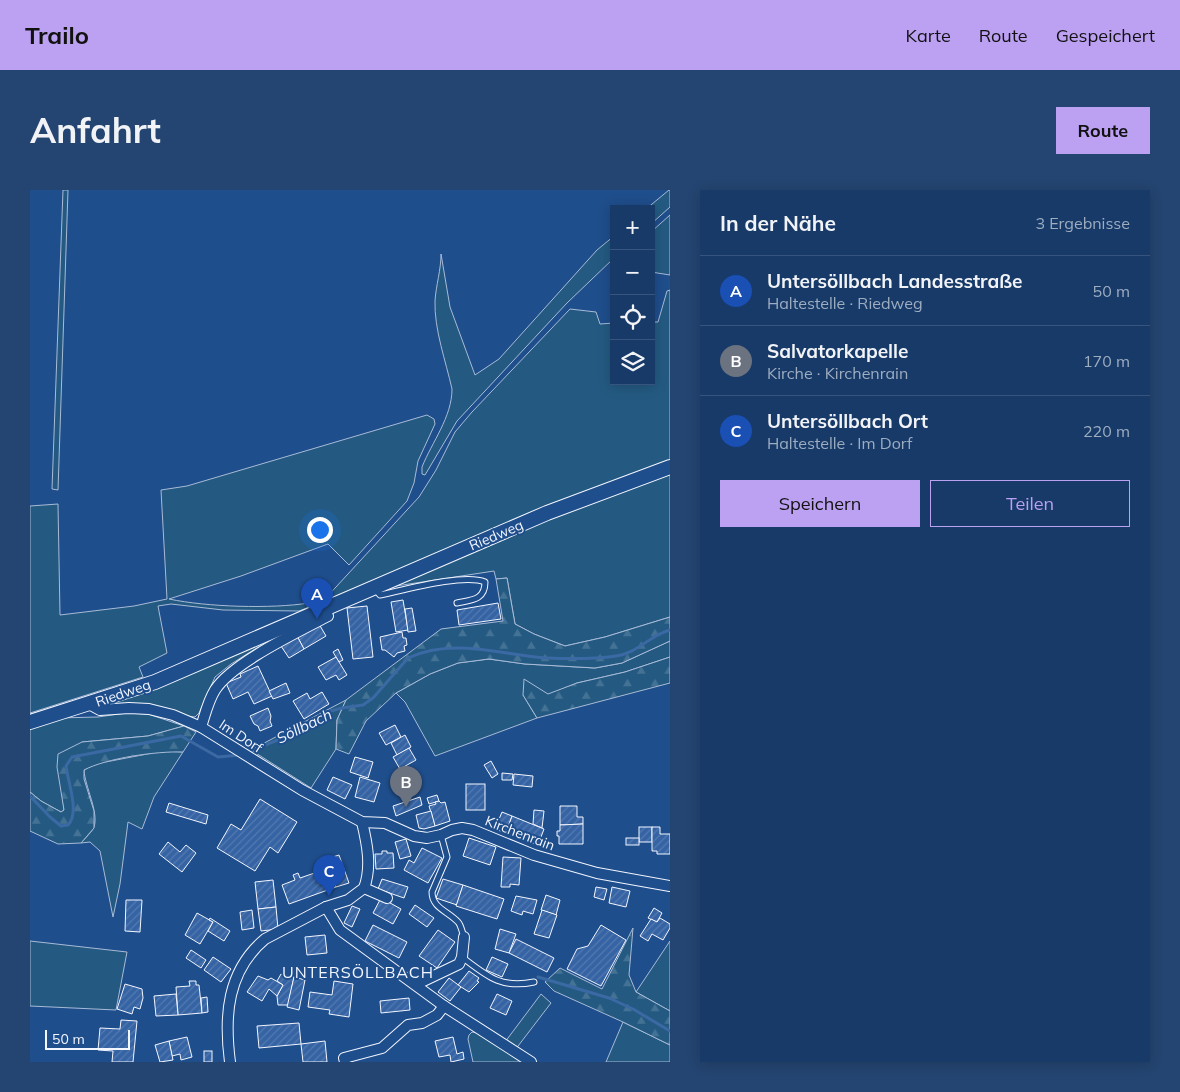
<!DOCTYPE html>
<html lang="de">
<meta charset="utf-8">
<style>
:root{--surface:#173a69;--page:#244571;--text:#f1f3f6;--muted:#9eadc0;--line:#36547d;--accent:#bca0f2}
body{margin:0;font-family:Mulish,sans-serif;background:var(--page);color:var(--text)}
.controls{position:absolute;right:15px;top:15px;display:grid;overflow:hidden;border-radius:0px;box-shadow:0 2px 12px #0003}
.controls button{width:45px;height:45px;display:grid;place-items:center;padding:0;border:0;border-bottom:1px solid var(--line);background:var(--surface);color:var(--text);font:25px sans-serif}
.scale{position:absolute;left:15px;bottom:12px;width:85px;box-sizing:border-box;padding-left:5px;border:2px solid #f2f6ff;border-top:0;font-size:14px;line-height:18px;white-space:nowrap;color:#f2f6ff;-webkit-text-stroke:4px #1f4e8c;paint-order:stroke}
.you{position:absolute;left:289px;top:339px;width:18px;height:18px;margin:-12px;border:4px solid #fff;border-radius:50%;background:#1a73e8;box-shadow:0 0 0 8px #1a73e833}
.badge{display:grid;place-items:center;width:32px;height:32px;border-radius:50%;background:var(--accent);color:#fff;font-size:16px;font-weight:700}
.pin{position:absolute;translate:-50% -41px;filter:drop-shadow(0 1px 2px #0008)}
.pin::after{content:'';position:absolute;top:26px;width:18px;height:15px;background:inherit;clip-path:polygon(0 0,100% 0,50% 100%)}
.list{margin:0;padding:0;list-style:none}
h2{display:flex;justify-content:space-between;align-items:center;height:65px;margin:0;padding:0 20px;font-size:21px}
h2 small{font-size:16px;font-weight:400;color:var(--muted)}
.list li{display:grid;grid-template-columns:32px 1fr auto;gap:15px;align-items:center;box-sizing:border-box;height:70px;padding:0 20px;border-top:1px solid var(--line)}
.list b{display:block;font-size:19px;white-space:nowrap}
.list p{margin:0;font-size:16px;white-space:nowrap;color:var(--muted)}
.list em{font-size:16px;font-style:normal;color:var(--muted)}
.actions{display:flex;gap:10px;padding:15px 20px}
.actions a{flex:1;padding:11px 0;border:1px solid var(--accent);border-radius:0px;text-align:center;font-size:18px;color:var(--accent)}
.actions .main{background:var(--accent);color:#111}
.icon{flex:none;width:28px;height:28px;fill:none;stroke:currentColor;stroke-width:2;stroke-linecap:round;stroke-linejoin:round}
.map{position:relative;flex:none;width:640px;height:872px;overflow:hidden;border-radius:0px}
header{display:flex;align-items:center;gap:30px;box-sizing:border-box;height:70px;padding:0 25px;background:var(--accent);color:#111}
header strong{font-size:24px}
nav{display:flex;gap:28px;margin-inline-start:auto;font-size:18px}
.intro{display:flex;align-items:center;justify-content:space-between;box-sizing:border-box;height:120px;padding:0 30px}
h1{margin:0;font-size:35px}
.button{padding:12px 22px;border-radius:0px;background:var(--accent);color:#111;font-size:18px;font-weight:700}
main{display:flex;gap:30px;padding:0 30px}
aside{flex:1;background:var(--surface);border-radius:0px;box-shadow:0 2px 12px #0003}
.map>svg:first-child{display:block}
.green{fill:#245a82;stroke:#a8bbd7}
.forest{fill:url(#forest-firs);stroke:#a8bbd7}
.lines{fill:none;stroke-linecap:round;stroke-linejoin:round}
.stream{stroke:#3b69a3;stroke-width:3}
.building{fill:url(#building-hatch);stroke:#f2f6ff}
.service-casing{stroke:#f2f6ff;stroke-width:7}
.minor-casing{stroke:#f2f6ff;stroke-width:12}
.secondary-casing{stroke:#f2f6ff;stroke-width:16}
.service{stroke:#1f4e8c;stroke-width:5}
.minor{stroke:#1f4e8c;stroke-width:10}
.secondary{stroke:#1f4e8c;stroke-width:14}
.labels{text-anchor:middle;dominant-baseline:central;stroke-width:4;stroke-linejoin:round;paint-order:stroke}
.street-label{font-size:14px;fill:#f2f6ff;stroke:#1f4e8c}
.water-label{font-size:15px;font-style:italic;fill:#f2f6ff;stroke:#1f4e8c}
.quarter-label{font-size:16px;letter-spacing:1px;fill:#f2f6ff;stroke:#1f4e8c}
</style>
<header>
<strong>Trailo</strong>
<nav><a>Karte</a><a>Route</a><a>Gespeichert</a></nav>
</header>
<div class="intro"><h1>Anfahrt</h1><a class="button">Route</a></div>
<main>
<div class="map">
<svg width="640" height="872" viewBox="0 0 640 872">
<defs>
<pattern id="forest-firs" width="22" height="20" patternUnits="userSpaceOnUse" patternTransform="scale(1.25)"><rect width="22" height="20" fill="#245a82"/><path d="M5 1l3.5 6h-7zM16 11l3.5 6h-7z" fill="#447295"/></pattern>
<pattern id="building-hatch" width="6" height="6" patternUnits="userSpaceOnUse" patternTransform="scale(1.25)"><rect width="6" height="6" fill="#3563a3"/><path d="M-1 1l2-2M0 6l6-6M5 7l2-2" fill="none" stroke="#537ab1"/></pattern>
</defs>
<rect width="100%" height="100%" fill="#1f4e8c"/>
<g class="green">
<path d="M33,0H38L28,300L22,299Z"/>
<path d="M639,0H640V17L621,34V19H616Z"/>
<path d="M640,25V85L621,82V42Z"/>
<path d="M584,46V68L537,113L427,231L395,285L392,284V277C402,252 422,227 422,199C416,172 404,139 405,111C406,95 411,80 411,64L420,117L445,185L469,169L567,60Z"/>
<path d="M640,100V270L296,412L294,410L389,307L406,280L425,242L442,222L540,119L566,122L570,134L584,133V191H621V132H628L637,101Z"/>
<path d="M397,225L404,229L405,234L388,271L384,293L377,311L319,375L298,354L211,386L139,409C177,417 241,419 279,413L277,418L269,421L193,420L141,414L128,416L137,463L109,477L113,487L0,523V316L28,314L30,425L104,416L137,409L131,300L157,296Z"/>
<path d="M640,283V427L575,447L535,456L504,444L485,434L477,388L466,389L464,381L353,398L573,307Z"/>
<path d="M249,444L201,474L185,487L169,523L165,527L76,515L75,513Z"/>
<path d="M640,451V467L595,482L547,493L518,505H493L507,528L405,566L375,512L366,503L400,484L428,473L459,469L495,474L565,478L592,473Z"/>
<path d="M316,510L307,530L306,559L281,598L221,560Z"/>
<path d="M96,523L118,524L154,536L118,546L52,552L32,601L34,620L31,622L11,611L0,602V536L27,528L68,527Z"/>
<path d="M133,561L153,562L124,607L112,639L98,632L90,694L83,727L70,661L60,652L51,653C55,648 62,642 64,637C69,622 55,597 54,580L65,574Z"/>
<path d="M0,751L97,762L86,820L0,816Z"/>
<path d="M640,751V821L606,802Z"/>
<path d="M511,804L521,813L485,860L475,852Z"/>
<path d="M593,832L640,855V872H576Z"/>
<path d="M442,842L448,843L495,872H443L438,849L439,845Z"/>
</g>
<g class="forest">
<path d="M477,388L485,434L504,444L535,456L575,447L640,427V451L592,473L565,478L495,474L459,469L428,473L400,484L366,503L336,531L319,564L306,559L307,530L316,510L411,439L473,431L466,389Z"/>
<path d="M640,467V493L507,528L493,505L494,489L518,504L547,493L595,482Z"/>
<path d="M154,536L166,542L153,562C127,561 77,568 54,580V589L64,621V638L51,653L28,654L0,641V602L11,611L31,622L34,620L27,577L28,564L52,552L118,546Z"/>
<path d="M603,738L599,785L606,802L640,821V855L593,832L524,801L515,792L530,778L572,799Z"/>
</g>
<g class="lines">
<g class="stream">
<path d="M216,563L270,541L297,522L312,518L333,515L343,508L378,468C423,447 471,465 517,468C539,469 564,469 586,466C608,463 620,445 640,440"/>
<path d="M0,606L20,627L31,636L38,635C50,622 38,593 36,576L42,567L151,546L188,567L210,565"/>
<path d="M508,787L579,808L603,819L640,841"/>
</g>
</g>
<g class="building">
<path d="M373,410L378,440L366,442L361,412Z"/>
<path d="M468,413L471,429L429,435L427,420Z"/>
<path d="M337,416L343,467L323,469L317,418Z"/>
<path d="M382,418L386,441L378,442L375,419Z"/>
<path d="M289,434L296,446L274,459L267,446Z"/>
<path d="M372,442L373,448H376L377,455L374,456L375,461L367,463L364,467L355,460H352L350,447Z"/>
<path d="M267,446L274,459L259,468L251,456Z"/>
<path d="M308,459L313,470L309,472L303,462Z"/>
<path d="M306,467L317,485L309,490L306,485L296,490L288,477Z"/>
<path d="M228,476L242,506L224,514L218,502L203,509L196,493L211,487L210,484Z"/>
<path d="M256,493L260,503L243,509L239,501Z"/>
<path d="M292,502L299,514L274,529L263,511L277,503L280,509Z"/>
<path d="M238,518L241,526L240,531L242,536L230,541L228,536L224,534L220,526Z"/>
<path d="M365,535L371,547L356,555L349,543Z"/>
<path d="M375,545L381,557L367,565L361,553Z"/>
<path d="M379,558L386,570L370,579L363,567Z"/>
<path d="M325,567L343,572L338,588L320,582Z"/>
<path d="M461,571L468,584L462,588L454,575Z"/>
<path d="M472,583L483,584L482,590H472Z"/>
<path d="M484,584L503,586L502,597L483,595Z"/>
<path d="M303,587L322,595L315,609L297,600Z"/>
<path d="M330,587L350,593L344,612L325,607Z"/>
<rect x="436" y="594" width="19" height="26"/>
<path d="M407,605L409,611L399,614L397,608Z"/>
<path d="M390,607L392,615L366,626L363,616Z"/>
<path d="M230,609L267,632L248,663L240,657L225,681L187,658L201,634L211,640Z"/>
<path d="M409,611L411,613L415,612L420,631L405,636L399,616L406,614L405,612Z"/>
<path d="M139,613L178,625L176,634L136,622Z"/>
<path d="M530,616H547V627H553V634L530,635Z"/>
<path d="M504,620L514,621L512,638L503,634Z"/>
<path d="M401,621L405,636L394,639L389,638L386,625Z"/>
<path d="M472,622L482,626L476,643L465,639Z"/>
<path d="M482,626L514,639L508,655L476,643Z"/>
<path d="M553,634V654H529V646H527V641H530V635Z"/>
<rect x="609" y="637" width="13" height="15"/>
<path d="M622,637H630V644H640V664H627V661H622Z"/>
<path d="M439,648L466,657L460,675L433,666Z"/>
<rect x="596" y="648" width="13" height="7"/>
<path d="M376,649L381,666L370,669L365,652Z"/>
<path d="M138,652L150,662L156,655L166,663L152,682L129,664Z"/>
<path d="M392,658L412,668L398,693L374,680L379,670L384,673Z"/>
<path d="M352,661H357V663H363L364,678L346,679L345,664H352Z"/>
<path d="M309,665L319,693L306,697L296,669Z"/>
<path d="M473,667L491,668L489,695L480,694V697H471Z"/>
<path d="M299,678L306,697L259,714L252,695L265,690L263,685L268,683L270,688Z"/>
<path d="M352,689L378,697L374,708L348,699Z"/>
<path d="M413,689L433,695L427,715L406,708Z"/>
<path d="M243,690L246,717L228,719L225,692Z"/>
<path d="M433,695L474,709L467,729L426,716Z"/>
<path d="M566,697L577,699L574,710L564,707Z"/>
<path d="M582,697L600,701L596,717L579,713Z"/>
<path d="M516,705L530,710L526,725L511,720Z"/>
<path d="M486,706L507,710L503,724L493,721L492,725L481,721Z"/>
<path d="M351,708L371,719L363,734L343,723Z"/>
<path d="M96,710H112L110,742L95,741Z"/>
<path d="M385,715L404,728L397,737L379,724Z"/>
<path d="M322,716L330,719L322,737L314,733Z"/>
<path d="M246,717L248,739L231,741L228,719Z"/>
<path d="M624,718L632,723L627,732L618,728Z"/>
<path d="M222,720L224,738L212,740L210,722Z"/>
<path d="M512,720L527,725L519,748L504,744Z"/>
<path d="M167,723L183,732L170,754L155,745Z"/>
<path d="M180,728L200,741L194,751L178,741L183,732L179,730Z"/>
<path d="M630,728L640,734V738L633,750L622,744L618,751L610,746L621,729L627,732Z"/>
<path d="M343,735L377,752L369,768L335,751Z"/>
<path d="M571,735L596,750L571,796L537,779L547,759L558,756Z"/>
<path d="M470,739L486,744L479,763L465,759Z"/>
<path d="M408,740L425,752L407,778L389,766Z"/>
<path d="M295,745L297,763L277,765L275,747Z"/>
<path d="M486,749L524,768L517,782L479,763Z"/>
<path d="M161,760L176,770L171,778L156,768Z"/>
<path d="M183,767L201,779L191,792L174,780Z"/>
<path d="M462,767L478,774L472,787L456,780Z"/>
<path d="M439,781L449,788L447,791L449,792L439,802L428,795Z"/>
<path d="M251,784L264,787L258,815H248L247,806L253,795L247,791Z"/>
<path d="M228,786L238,790L241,788L253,795L247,806L239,799L232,811L217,802Z"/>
<path d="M264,787L275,790L269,820L257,817Z"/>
<path d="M419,788L431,797L420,811L408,802Z"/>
<path d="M159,791H166V795H169L172,823L148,825L146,797L160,796Z"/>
<path d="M304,791L323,794L319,827L299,824L300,820L278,817L280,802L302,805Z"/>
<path d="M95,794L112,799L113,808L110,819L104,817L102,824L87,819Z"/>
<path d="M146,804L148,825L126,826L124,806Z"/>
<path d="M467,804L482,811L476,825L460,818Z"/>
<path d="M177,807L178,822L172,823L171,808Z"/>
<path d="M379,808L380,820L351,823L350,811Z"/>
<path d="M91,830L107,831L103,872H82L83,861L68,860L70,838L90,839Z"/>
<path d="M269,833L271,854L229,858L227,836Z"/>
<path d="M157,847L162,867L151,870L150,864L142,866L139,851Z"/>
<path d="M423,847L427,864L433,862L434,869L421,872L420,865L409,867L405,851Z"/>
<path d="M139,851L143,870L130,872L125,855Z"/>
<path d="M295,851L297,872H273L271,854Z"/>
<rect x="174" y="861" width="8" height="11"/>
</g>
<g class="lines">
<defs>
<g id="service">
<path d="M344,398L350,405C374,400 434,383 455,392C455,410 442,410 427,413"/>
<path d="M411,645L417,667L402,702C402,718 418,721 428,732C431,735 432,742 434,747"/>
<path d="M432,767C457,786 471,799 504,792"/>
</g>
<g id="minor">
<path d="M59,514L70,520L99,518L119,519L143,525L171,537L272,600L332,632L355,633L384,646L397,648L411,645L422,640L432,638L443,640L504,665L567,683L640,696"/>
<path d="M171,537C175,525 178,511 185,500C202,473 268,442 298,426L294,419"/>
<path d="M334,698L357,708"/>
<path d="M296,717L310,740L414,816L501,872"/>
<path d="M387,794L429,774L432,767L434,747"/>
<path d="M200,872C194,826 197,781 235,749L296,717L318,710L334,698C342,677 337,653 332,632"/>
<path d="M315,872L314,868L352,858L378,835L392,833L407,825L414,816"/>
</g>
<path id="secondary" d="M0,532L125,492L517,323L640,277"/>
</defs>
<use href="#service" class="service-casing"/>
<use href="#minor" class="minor-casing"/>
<use href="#secondary" class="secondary-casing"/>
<use href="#service" class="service"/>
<use href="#minor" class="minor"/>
<use href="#secondary" class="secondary"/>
</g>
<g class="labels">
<g class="street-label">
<text transform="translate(466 345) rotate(-23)">Riedweg</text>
<text transform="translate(93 503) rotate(-19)">Riedweg</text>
<text transform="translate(211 546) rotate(33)">Im Dorf</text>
<text transform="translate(490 643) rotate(21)">Kirchenrain</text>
</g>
<g class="water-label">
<text transform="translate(274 536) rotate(-26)">Söllbach</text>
</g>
<g class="quarter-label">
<text x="328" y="782">UNTERSÖLLBACH</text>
</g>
</g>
</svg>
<div class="controls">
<button>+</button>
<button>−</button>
<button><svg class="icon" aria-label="locate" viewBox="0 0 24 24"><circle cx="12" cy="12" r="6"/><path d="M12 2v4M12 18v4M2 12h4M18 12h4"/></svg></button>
<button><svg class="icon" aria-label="layers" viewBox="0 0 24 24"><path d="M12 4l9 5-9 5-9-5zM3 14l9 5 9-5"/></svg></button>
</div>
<div class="scale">50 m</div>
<div class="you"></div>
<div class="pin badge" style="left:287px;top:429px;background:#1a4fb4">A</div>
<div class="pin badge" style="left:376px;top:617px;background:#6b7280">B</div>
<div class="pin badge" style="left:299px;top:706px;background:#1a4fb4">C</div>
</div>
<aside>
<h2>In der Nähe<small>3 Ergebnisse</small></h2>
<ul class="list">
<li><span class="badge" style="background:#1a4fb4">A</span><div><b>Untersöllbach Landesstraße</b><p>Haltestelle · Riedweg</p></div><em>50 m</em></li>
<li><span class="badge" style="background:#6b7280">B</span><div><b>Salvatorkapelle</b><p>Kirche · Kirchenrain</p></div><em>170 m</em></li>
<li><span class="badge" style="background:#1a4fb4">C</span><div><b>Untersöllbach Ort</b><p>Haltestelle · Im Dorf</p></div><em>220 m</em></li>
</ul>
<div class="actions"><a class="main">Speichern</a><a>Teilen</a></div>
</aside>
</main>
